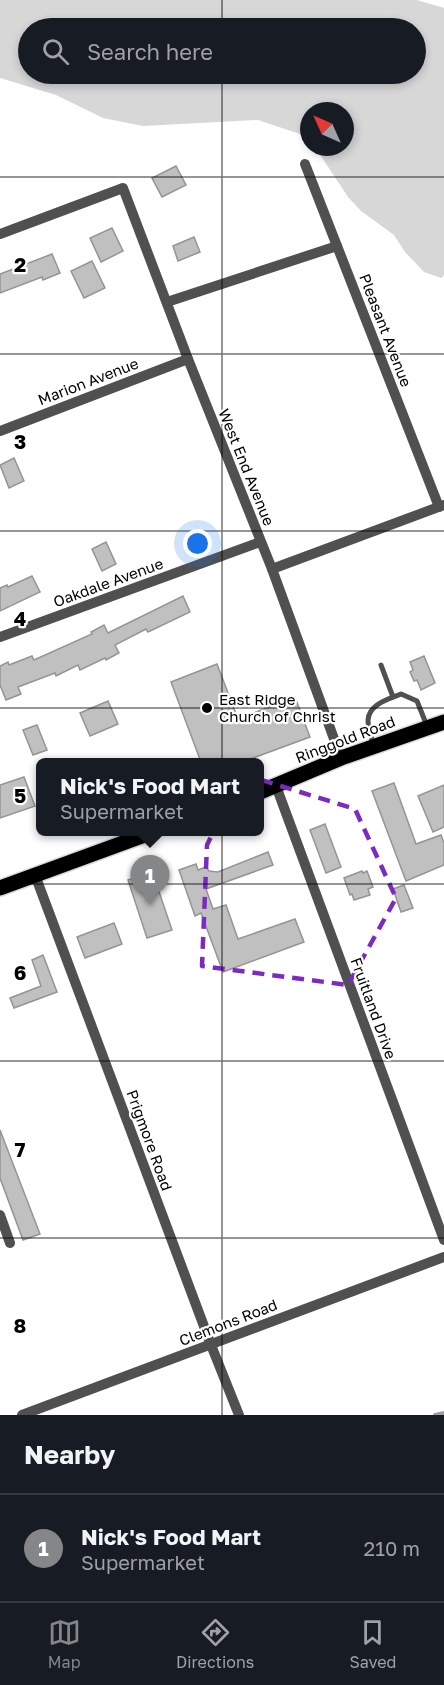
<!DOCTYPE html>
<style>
:root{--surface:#171b24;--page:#242831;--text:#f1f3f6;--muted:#9ea1a6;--line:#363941;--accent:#858687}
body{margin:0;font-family:"Golos Text",sans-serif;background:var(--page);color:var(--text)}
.compass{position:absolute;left:300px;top:102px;width:54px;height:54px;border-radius:50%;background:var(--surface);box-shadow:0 3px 9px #0003;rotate:315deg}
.you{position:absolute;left:198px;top:544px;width:21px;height:21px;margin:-15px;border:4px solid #fff;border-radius:50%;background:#1a73e8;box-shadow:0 0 0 9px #1a73e833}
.badge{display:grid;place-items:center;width:39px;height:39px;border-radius:50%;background:var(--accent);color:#fff;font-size:20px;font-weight:700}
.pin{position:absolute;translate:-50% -50px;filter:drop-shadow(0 2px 3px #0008)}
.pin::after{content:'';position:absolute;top:32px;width:21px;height:18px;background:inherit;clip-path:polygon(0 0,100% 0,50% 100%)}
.popup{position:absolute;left:36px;top:758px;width:228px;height:78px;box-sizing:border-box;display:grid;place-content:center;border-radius:9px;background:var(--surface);filter:drop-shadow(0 2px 4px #0005);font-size:20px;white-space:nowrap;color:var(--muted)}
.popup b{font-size:22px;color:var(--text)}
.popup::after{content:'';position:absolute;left:50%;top:100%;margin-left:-12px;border:12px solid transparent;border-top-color:var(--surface)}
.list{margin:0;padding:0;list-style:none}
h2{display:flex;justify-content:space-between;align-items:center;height:78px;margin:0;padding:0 24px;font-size:26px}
h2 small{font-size:20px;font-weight:400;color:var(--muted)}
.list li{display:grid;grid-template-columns:39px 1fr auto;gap:18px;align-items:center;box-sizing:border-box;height:108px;padding:0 24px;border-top:2px solid var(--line)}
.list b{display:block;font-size:22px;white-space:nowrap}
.list p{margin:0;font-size:20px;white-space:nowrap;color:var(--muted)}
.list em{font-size:20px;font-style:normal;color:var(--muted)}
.icon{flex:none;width:33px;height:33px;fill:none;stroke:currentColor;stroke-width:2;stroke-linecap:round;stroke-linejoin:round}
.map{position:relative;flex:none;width:444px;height:1415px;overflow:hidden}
.search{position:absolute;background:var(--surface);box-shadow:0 3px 9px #0003;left:18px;right:18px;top:18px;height:66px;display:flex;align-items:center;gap:15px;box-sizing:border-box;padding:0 21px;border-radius:33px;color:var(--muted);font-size:22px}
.sheet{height:186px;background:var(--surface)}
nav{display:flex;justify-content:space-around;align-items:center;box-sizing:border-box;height:84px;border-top:2px solid var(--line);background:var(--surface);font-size:16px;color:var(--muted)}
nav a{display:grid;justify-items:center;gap:3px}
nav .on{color:var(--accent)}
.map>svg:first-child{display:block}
.green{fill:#d7d7d7;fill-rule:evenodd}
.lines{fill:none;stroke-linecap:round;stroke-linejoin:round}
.stream{stroke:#9e9e9e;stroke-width:4}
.building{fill:#c0c0c0;stroke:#949494;stroke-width:1.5}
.primary-casing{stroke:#dbdbdb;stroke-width:18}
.lane{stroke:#505050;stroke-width:5}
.street{stroke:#505050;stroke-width:10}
.primary{stroke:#000;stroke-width:15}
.marked{fill:none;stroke:#7b2cbf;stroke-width:4.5;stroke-dasharray:12 8;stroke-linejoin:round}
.grid{fill:none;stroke:#000;stroke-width:1.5;stroke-opacity:0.55}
.poi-dot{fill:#000;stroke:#fff;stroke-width:2}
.labels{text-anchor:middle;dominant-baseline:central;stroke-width:4.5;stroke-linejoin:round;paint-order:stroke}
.street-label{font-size:15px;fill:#000;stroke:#fff}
.poi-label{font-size:15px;fill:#000;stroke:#fff;text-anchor:start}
.grid-label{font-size:20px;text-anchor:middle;font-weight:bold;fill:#000;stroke:#fff;stroke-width:4.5;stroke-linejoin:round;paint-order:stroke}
</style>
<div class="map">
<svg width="444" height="1415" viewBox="0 0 444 1415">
<rect width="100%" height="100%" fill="#fff"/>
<path class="green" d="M0,0H417L444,8V275L441,278L424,272L405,252L394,235L361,211L348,197L315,147H345V111H309V137L258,120L143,126L103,118L56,95L0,78ZM28,28H416V74H28Z"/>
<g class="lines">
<path class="stream" d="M435,1415L444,1413"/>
</g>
<g class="building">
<path d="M176,166L186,185L162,197L152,178Z"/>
<path d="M112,228L123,251L101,262L90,238Z"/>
<path d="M194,237L200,252L178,261L173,246Z"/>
<path d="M52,254L60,273L43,280L42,277L0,293V274Z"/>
<path d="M92,261L105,288L84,298L71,271Z"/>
<path d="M14,458L24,481L9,488L0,465Z"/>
<path d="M106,542L116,564L102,571L92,549Z"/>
<path d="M32,576L40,592L0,611V588L7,585L8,587Z"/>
<path d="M183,596L190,612L148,632L146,629L115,645L119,653L106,660L105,658L80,670L78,665L56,676L55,673L18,687L21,694L6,700L0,685V666L8,662L9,665L32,656L34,660L92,634L91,632L104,625L108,633Z"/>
<path d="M424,656L435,683L421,690L417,680L414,681L410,672L413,670L410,662Z"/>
<path d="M217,664L238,719L295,697L310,737L242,762H201L171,682Z"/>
<path d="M108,701L118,724L90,736L80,713Z"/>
<path d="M37,725L47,750L33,755L23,730Z"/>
<path d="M24,777L35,806L0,818V785Z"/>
<path d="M394,783L416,844L441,835L444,843V865L406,881L372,791Z"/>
<path d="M444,785V827L433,832L418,796Z"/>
<path d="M325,824L341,867L326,873L310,830Z"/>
<path d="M268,852L273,865L206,889L213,909L226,905L238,939L295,919L304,942L223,972L201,913L195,916L179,870L196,864L198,870L206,867L209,871L218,872Z"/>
<path d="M152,871L172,930L147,938L128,880Z"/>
<path d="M362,871L363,873L367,871L373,887L368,889L370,895L354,900L352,894L350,895L344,878Z"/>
<path d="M404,885L413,908L401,912L393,889Z"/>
<path d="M114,923L122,944L85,958L77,937Z"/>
<path d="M43,955L57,992L14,1008L10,998L41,986L32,960Z"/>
<path d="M0,1130L40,1234L23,1240L0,1178Z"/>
</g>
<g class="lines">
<defs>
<g id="primary">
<path d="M260,792L341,758L444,722"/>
<path d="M0,888L153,832"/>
</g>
</defs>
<use href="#primary" class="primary-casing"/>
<g class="lane">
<path d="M381,665L393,697"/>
<path d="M373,745C372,738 368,728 368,720C369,704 389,699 401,694L417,701L427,726"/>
</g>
<g class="street">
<path d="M305,164L439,507"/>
<path d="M0,234L123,188L188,359L272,569L341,758"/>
<path d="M167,302L337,246"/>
<path d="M0,431L188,359"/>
<path d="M272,569L444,505"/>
<path d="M0,637L260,542"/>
<path d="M276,786L444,1240"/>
<path d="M35,875L211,1345L239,1415"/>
<path d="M0,1215L10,1243"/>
<path d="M22,1415L444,1257"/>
</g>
<use href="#primary" class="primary"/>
</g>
<path class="marked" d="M242,774L355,809L396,898L348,985L202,966L207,845Z"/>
<path class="grid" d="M222,0V28M222,74V1415M0,177H444M0,354H444M0,531H444M0,708H444M0,884H444M0,1061H444M0,1238H444"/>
<circle class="poi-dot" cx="207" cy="708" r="6"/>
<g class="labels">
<g class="street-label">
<text transform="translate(386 330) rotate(69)">Pleasant Avenue</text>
<text transform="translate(88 381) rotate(-21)">Marion Avenue</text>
<text transform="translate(247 467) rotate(68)">West End Avenue</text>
<text transform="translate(108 582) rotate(-20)">Oakdale Avenue</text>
<text transform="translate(345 739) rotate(-21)">Ringgold Road</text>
<text transform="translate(374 1008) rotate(70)">Fruitland Drive</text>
<text transform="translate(150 1140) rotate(70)">Prigmore Road</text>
<text transform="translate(228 1322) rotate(-21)">Clemons Road</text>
</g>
<g class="poi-label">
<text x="219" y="699">East Ridge<tspan x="219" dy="17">Church of Christ</tspan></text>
</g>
</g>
<g class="grid-label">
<text x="20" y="272">2</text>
<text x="20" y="449">3</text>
<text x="20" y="626">4</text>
<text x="20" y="803">5</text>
<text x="20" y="980">6</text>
<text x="20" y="1157">7</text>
<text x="20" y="1333">8</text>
</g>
</svg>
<svg class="compass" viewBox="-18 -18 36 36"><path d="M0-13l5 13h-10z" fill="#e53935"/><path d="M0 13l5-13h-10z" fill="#9ea1a6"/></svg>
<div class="you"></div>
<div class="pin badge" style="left:150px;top:905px">1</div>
<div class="popup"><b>Nick's Food Mart</b>Supermarket</div>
<div class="search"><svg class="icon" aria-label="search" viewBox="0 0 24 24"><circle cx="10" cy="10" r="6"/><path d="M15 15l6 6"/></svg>Search here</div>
</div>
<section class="sheet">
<h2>Nearby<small></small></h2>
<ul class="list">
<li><span class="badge">1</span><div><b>Nick's Food Mart</b><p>Supermarket</p></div><em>210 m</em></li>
</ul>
</section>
<nav>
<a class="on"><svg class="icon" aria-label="map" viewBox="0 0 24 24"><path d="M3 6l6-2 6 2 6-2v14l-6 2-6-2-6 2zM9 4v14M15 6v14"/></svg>Map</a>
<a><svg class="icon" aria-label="directions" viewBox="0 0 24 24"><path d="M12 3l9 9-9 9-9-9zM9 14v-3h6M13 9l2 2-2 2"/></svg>Directions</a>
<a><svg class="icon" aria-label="saved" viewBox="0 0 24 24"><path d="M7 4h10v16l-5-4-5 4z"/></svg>Saved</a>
</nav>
